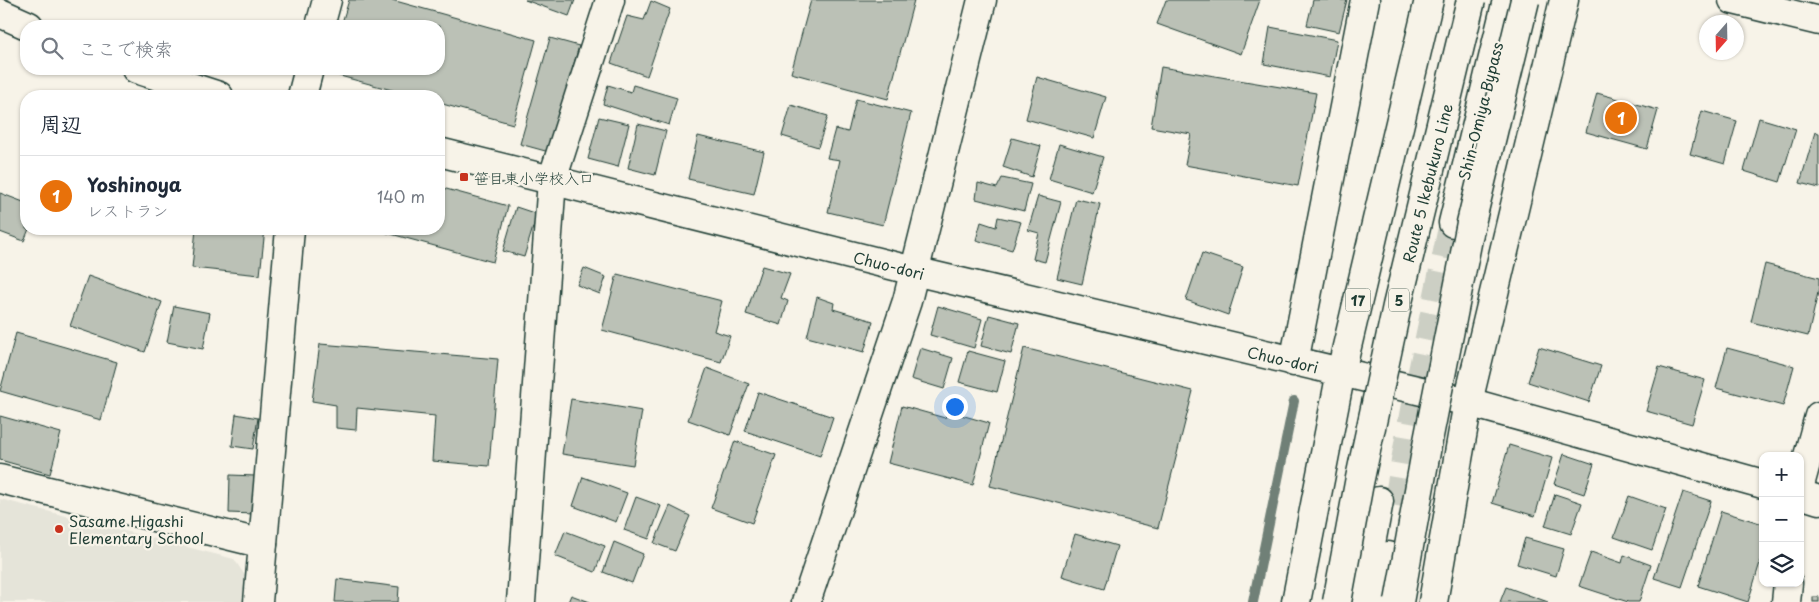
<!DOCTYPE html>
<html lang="ja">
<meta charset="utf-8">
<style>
:root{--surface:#fff;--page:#f2f2f3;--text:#1f2937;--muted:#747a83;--line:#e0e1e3;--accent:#c8321e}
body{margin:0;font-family:"Playpen Sans","Klee One",sans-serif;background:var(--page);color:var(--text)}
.controls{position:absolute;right:15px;bottom:15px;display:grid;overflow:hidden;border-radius:10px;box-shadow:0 1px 4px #0004}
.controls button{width:45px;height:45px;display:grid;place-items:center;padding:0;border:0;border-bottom:1px solid var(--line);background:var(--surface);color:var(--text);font:25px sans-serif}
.compass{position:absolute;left:1699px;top:15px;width:45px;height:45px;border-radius:50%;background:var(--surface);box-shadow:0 1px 4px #0004;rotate:200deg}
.you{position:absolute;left:954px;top:406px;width:18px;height:18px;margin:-12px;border:4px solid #fff;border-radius:50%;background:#1a73e8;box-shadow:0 0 0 8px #1a73e833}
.badge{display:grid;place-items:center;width:32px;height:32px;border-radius:50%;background:var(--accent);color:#fff;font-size:16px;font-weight:700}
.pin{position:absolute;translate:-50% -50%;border:2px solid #fff;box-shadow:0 1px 5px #0006}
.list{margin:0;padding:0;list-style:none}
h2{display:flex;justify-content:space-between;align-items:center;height:65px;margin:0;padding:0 20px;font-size:21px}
h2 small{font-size:16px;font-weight:400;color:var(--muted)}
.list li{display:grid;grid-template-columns:32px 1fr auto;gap:15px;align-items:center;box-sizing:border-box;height:80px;padding:0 20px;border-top:1px solid var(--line)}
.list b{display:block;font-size:19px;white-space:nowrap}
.list p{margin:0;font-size:16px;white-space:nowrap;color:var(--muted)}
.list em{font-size:16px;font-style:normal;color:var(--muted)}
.icon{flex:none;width:28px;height:28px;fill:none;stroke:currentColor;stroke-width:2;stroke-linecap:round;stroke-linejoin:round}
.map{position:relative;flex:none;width:1819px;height:602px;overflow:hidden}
.search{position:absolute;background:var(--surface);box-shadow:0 1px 4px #0004;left:20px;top:20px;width:425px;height:55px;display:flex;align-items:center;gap:12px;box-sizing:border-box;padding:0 18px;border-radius:20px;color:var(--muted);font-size:19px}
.panel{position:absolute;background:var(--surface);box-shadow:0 1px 4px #0004;left:20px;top:90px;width:425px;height:145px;border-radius:20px}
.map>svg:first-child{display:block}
.built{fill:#e5e4d9}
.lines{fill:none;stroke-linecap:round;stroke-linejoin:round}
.stream{stroke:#6f8077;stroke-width:10}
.building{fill:#bbc1b6;stroke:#1f3d34}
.trunk-tunnel{stroke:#cccfc4;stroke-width:28;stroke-dasharray:28 14;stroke-linecap:butt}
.minor-casing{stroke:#1f3d34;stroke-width:31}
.tertiary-casing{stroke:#1f3d34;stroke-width:31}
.trunk-casing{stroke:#1f3d34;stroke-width:31}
.minor{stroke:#f7f3e8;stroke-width:28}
.tertiary{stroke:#f7f3e8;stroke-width:28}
.trunk{stroke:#f7f3e8;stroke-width:28}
.motorway-bridge-casing{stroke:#1f3d34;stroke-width:31;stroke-linecap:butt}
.motorway-bridge{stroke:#f7f3e8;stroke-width:28}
.poi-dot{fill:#c8321e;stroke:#f7f3e8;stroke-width:2}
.labels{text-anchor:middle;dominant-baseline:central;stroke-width:4.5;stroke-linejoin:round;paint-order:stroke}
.shield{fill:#f7f3e8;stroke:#60746a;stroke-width:1}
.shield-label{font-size:14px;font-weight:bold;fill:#1f3d34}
.street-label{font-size:15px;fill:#1f3d34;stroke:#f7f3e8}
.poi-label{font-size:15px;fill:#1f3d34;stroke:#f7f3e8;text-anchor:start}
</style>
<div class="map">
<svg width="1819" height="602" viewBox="0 0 1819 602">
<rect width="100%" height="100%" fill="#f7f3e8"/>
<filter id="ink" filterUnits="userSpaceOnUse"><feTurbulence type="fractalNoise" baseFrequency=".02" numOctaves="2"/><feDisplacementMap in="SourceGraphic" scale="10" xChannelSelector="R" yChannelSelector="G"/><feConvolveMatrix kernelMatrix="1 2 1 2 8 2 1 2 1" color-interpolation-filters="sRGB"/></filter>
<g filter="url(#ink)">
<path class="built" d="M0,499L234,559L246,577L244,602H0Z"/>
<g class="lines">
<path class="stream" d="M1253,602L1294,401"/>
</g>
<g class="building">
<path d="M349,0H392L536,40L513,124L439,103V96H414L329,73L330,69H439V26H341Z"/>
<path d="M525,0H575L569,16Z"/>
<path d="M811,0H914L888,99L791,73Z"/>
<path d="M1166,0H1260L1241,54L1157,24Z"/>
<path d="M1313,0H1347L1339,32L1307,25Z"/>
<path d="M651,1L670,9L647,76L611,63L627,16L644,20Z"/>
<path d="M1270,27L1337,40L1330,77L1264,64Z"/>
<path d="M550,38L579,46L549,152L520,144Z"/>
<path d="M1161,67L1316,93L1298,186L1185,165L1191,134L1151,127Z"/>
<path d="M1037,77L1106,97L1094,138L1026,119Z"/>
<path d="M608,85L631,92L633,85L677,98L669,125L603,104Z"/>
<path d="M1597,93L1658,110L1647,149L1586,132Z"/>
<path d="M856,99L911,113L883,225L828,212L840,160L827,158L835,129L848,132Z"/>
<path d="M791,105L828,116L818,147L782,136Z"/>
<path d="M1702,111L1737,121L1725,164L1690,154Z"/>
<path d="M599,117L629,124L618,167L588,159Z"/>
<path d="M1759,118L1796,129L1780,182L1744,171Z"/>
<path d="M638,124L666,131L655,175L628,168Z"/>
<path d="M1815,132L1819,133V188L1800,183Z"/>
<path d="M698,136L764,152L754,194L688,179Z"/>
<path d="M1012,138L1041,146L1032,177L1003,167Z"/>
<path d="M1059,144L1103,157L1092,192L1049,179Z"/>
<path d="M1002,178L1031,184L1024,211L976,199L978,183L997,188Z"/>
<path d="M439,187L508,206L493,262L373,229H439Z"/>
<path d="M0,193L26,203V229H29L24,241L0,232Z"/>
<path d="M1038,196L1061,202L1045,262L1033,259L1039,233L1028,230Z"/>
<path d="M1076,199L1100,204L1082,284L1057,278Z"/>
<path d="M516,207L537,214L524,257L503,251Z"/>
<path d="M998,217L1021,222L1012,250L976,240L981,222L996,227Z"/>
<path d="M196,229H265L260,275L192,268Z"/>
<path d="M1202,253L1243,267L1228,315L1186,300Z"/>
<path d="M1765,264L1819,278V288L1808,336L1751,322Z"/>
<path d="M762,266L790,274L781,298L788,301L781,325L746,314Z"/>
<path d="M584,268L606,277L600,294L577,285Z"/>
<path d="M617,274L722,301L714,331L730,336L721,362L602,330Z"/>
<path d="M88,276L162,302L145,352L70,326Z"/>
<path d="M817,297L834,303L833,309L873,321L864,352L807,337Z"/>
<path d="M174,306L210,313L203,349L167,342Z"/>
<path d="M938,306L982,319L974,348L930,335Z"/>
<path d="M989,315L1019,323L1011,354L981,346Z"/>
<path d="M16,333L117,362L101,420L0,391Z"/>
<path d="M320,344L498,359L489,466L432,461L435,416L357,408L356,430L336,428V405L312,401Z"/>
<path d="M1539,347L1601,366L1589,402L1528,382Z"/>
<path d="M920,348L953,358L944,389L911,379Z"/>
<path d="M1024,348L1193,391L1158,528L990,486Z"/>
<path d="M1727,348L1794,366L1783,406L1716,388Z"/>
<path d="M968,351L1005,361L997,392L959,382Z"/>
<path d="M1659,367L1705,380L1692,424L1646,411Z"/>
<path d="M707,368L749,384L730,435L688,420Z"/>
<path d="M758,392L833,417L820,456L745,431Z"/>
<path d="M571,399L642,411L633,465L562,454Z"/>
<path d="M902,406L945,418L947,411L989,423L973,485L888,463Z"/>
<path d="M236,414L258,418L253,449L232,446Z"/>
<path d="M0,416L61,433L50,474L0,460Z"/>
<path d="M735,441L776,455L752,523L711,508Z"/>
<path d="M1509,445L1552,458L1535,516L1492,503Z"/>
<path d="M1564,454L1594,464L1584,494L1554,484Z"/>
<path d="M230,475L255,476L254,514L229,513Z"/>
<path d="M583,477L627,493L616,522L573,506Z"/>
<path d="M1683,492L1711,501L1682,587L1654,578Z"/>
<path d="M1555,494L1582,503L1571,534L1545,526Z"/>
<path d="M1629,496L1666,509L1652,550L1614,537Z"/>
<path d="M636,497L661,506L649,539L624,530Z"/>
<path d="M670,506L690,516L675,551L654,543Z"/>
<path d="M1721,511L1763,524V553L1748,602L1698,586Z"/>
<path d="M565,531L605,546L595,572L555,556Z"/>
<path d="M1075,534L1117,546L1104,589L1062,576Z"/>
<path d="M1525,538L1564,549L1556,576L1517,564Z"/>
<path d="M614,542L643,554L632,583L603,572Z"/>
<path d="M1591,552L1622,563L1624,555L1651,565L1639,602H1628L1579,586Z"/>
<path d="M337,579L399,587L398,602H335Z"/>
<path d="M1506,587L1548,602H1500Z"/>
<path d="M571,595L590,602H568Z"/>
<rect x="1813" y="597" width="6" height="5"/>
</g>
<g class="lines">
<path class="trunk-tunnel" d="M1397,506L1414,410L1453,223"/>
<defs>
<g id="minor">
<path d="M1733,0L1819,21"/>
<path d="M320,26L327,0"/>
<path d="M302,96L309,69"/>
<path d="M1294,362L1365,0"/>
<path d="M0,479L263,544"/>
<path d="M1800,485L1819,416"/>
<path d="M258,602L290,229"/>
<path d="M521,602L552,180L610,0"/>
<path d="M1786,602L1788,583"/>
</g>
<g id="tertiary">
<path d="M0,13L29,26"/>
<path d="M136,69L219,96"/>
<path d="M439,152L914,271L1468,402L1763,484"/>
<path d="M1800,494L1819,500"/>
<path d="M806,602L907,301L982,0"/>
</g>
<g id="trunk">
<path d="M1453,223L1507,0"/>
<path d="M1296,602L1341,372L1429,0"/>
<path d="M1360,602L1379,501"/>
<path d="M1379,602L1388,556"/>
<path d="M1433,602L1468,402L1564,0"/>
</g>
</defs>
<use href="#minor" class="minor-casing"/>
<use href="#tertiary" class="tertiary-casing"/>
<use href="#trunk" class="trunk-casing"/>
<use href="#minor" class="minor"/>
<use href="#tertiary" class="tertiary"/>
<use href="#trunk" class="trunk"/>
<defs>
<g id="motorway-bridge">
<path d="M1337,602L1359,483L1397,306L1471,0"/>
<path d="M1399,602L1427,446L1471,223L1525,0"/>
</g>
</defs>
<use href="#motorway-bridge" class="motorway-bridge-casing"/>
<use href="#motorway-bridge" class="motorway-bridge"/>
</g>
</g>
<g class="poi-dot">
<rect x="459" y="172" width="10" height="10" rx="2.5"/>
<circle cx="59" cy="529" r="5"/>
</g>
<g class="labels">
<g class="shield">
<rect x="1345.5" y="288.5" width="25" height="23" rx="4"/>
<rect x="1389" y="288.5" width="20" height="23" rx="4"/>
</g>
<g class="shield-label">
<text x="1358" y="300">17</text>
<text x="1399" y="300">5</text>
</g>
<g class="street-label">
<text transform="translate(1480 111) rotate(-76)">Shin-Omiya Bypass</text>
<text transform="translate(1427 183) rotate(-76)">Route 5 Ikebukuro Line</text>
<text transform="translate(889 265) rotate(14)">Chuo-dori</text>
<text transform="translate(1283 359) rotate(13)">Chuo-dori</text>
</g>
<g class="poi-label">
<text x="474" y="177">笹目東小学校入口</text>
<text x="69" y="520">Sasame Higashi<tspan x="69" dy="17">Elementary School</tspan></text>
</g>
</g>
</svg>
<div class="controls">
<button>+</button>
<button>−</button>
<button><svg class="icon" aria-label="layers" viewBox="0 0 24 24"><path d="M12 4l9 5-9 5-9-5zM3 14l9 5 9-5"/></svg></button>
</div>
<svg class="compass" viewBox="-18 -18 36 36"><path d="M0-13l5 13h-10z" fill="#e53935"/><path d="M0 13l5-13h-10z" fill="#747a83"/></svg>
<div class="you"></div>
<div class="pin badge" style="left:1621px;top:118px;background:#e8710a">1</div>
<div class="search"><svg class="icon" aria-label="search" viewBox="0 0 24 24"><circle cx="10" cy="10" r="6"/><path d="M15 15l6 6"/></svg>ここで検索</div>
<section class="panel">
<h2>周辺<small></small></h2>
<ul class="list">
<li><span class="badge" style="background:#e8710a">1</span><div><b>Yoshinoya</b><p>レストラン</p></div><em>140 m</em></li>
</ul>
</section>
</div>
